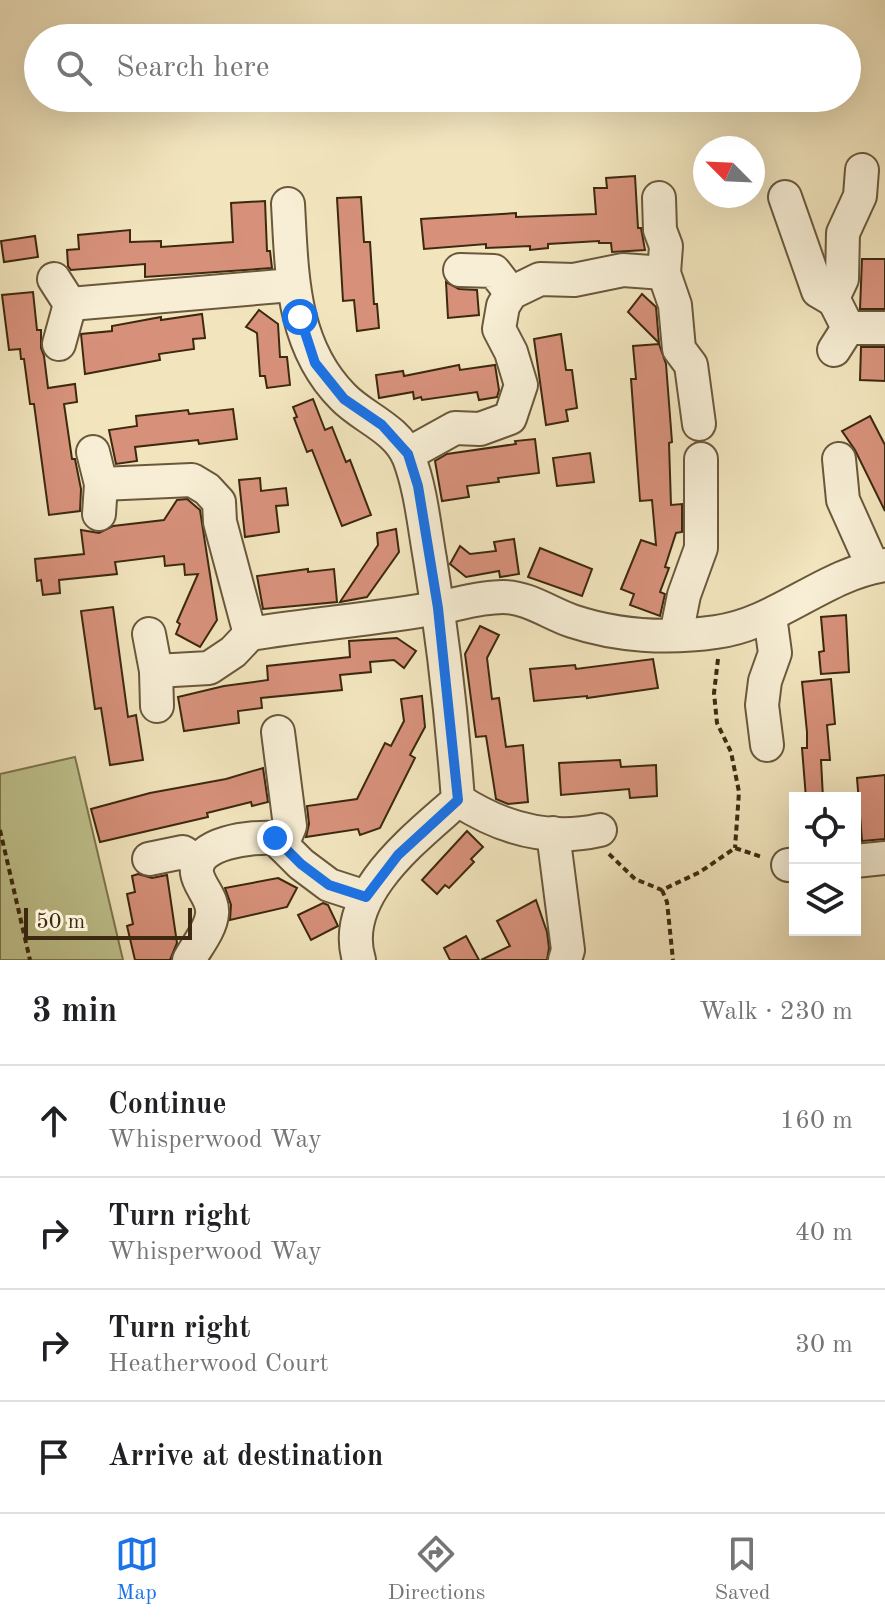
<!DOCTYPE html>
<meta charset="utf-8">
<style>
:root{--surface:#fff;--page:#f6f6f6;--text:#202124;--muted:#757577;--line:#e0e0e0;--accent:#1a73e8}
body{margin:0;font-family:"Old Standard TT",serif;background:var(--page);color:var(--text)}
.controls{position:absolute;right:24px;bottom:24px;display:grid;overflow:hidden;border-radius:0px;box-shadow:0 8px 32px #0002}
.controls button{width:72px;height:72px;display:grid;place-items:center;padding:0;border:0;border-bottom:2px solid var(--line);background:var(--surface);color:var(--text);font:40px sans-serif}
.compass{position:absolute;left:693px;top:136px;width:72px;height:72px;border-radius:50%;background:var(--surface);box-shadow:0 8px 32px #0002;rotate:294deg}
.scale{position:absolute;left:24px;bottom:20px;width:168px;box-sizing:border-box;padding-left:8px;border:4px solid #3d290f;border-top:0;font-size:22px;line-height:28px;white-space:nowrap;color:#3d290f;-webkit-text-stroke:6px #f7eed5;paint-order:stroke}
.stop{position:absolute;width:24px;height:24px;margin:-18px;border:6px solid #1a73e8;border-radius:50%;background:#fff}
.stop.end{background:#1a73e8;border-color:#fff;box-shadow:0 2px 8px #0008}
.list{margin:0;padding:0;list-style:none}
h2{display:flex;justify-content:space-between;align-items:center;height:104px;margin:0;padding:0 32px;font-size:34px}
h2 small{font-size:26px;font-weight:400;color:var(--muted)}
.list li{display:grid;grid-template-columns:52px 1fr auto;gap:24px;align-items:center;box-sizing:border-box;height:112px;padding:0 32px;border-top:2px solid var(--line)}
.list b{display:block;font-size:30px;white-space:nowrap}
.list p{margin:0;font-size:26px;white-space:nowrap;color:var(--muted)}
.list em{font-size:26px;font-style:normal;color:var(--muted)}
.icon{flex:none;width:44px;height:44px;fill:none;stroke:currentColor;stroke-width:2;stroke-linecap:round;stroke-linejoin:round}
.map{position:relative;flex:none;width:885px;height:960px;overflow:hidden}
.search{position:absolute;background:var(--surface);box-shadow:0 8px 32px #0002;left:24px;right:24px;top:24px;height:88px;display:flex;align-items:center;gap:20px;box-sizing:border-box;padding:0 28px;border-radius:44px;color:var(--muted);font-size:30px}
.sheet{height:552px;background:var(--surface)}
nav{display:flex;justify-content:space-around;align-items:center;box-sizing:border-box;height:112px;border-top:2px solid var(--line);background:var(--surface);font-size:22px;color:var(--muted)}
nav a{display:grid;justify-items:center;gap:4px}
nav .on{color:var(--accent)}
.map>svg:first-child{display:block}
.green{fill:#bfc38e;stroke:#7e764e;stroke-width:2}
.building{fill:#d7917b;stroke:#3d290f;stroke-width:2}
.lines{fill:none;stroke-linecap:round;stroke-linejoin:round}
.minor-casing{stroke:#6a583b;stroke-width:36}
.path{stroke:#3d290f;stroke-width:4;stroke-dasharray:6 4;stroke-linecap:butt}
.minor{stroke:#f7eed5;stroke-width:32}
.route{stroke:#1a73e8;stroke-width:10}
</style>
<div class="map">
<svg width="885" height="960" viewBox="0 0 885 960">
<rect width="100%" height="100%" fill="#f2e5be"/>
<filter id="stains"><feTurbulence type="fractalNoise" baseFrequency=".0025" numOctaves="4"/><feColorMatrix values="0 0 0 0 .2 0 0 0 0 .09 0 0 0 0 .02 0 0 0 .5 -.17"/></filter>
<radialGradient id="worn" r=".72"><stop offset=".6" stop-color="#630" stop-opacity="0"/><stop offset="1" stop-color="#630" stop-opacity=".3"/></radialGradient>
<path class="green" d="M75,757L123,960H0V774Z"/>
<g class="building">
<path d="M635,176L638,228H641L645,250L612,252L611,243H599V241L548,244V248L530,250V246L486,248V244L424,249L421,219L516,213V217L596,214L594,188H607L606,178Z"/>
<path d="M361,197L364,242H370L374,304H377L379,328L357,331L354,300L343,301L337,198Z"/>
<path d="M265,201L267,251H270L272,268L145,277V264L71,270L68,266L67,250L79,249L78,235L130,230V242L161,241V247L233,242L231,203Z"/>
<path d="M35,236L38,257L4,262L1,241Z"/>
<path d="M862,259H885V309H860Z"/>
<path d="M446,282L459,289L477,290L479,315L448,318Z"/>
<path d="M33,292L37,330H41V348L44,356L48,388L75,384L77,402L64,404L72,459H75L81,489L80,511L49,515L34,404H30L24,359H21L20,349L9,350L2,295Z"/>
<path d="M642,294L656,307L659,343L628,312Z"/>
<path d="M259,310L278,324L280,357H287L290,385L267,388L265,376H260L257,333L246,327Z"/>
<path d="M202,314L205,338L193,339L194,349L159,354L160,360L85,374L81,334L112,331V326L161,317V320Z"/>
<path d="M561,334L566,370H572L577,408L566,410L568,421L546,425L534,339Z"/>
<path d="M659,344L666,364L672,442L669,443L671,505L682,504V532L676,533L665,567L669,568L660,592L665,594L660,616L630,605L634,594L621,589L641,540L656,545L652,500L640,501L631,379H636L633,346Z"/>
<path d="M861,347H885V381L860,380Z"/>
<path d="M459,365L460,370L495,365L499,390L497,397L479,400L477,392L422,400L421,397L414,399L413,392L379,398L376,375L403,371L404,376Z"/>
<path d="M313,399L325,430L332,427L346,462L350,460L371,515L342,526L312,450L307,452L294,418L297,417L293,407Z"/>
<path d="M233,409L237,439L199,444L198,440L135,447L137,461L116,464L109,430L137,426L136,416L188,410L189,414Z"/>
<path d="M870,416L885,445V511L855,450L842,431Z"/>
<path d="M535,439L539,473L498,478L499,482L467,486L469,497L442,501L435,461L447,454L516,444L515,441Z"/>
<path d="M590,453L594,482L557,486L553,458Z"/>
<path d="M260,478L261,491L286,488L288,505L276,506L279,532L245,537L239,480Z"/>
<path d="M187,499L200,510L217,620L200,647L176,634L180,624L177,622L198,574L185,575L184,564L165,566L164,556L115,562L117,574L59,580L60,593L43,595L41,580L37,581L35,559L84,554L81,530L99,533L113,526L164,520L177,500Z"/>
<path d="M396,529L399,552L367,597L340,602L378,545L377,533Z"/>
<path d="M514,539L519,574L500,577L499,571L466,577L450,564L460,546L470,554L496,551L494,542Z"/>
<path d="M540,548L592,569L582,596L528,577Z"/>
<path d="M308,569V572L334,569L337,602L263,609L257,576Z"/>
<path d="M113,607L128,717L136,715L143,760L110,765L101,708L95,709L81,611Z"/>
<path d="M846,615L849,672L821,674L819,652L824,651L821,617Z"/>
<path d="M480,626L499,635L487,658L492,699L499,698L506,747L523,745L528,802L508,804L496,799L486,736L476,737L465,654Z"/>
<path d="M397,638L416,651L404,668L394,660L370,662L371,672L340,675L342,690L261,698L262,708L238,711L239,723L184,731L178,697L224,686L268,680L267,666L350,657L349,641Z"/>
<path d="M653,659L658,688L587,698V696L534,701L530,669L575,665L576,669Z"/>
<path d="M831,679L835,724L827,725L830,760H821L823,798H806L802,748H807V732L802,682Z"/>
<path d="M422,696L425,727L410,755L415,758L380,828L360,835L358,829L306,837L309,824L307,806L357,799L385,743L391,746L404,721L401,699Z"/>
<path d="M620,760L621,767L656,765L657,796L630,798L629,789L561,795L559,763Z"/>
<path d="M263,768L268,802L252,806L251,802L207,813L208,817L100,842L91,809L150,793L226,779Z"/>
<path d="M885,775V839L862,841L857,778Z"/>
<path d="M467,831L483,847L471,859L474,862L449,888L445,885L437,894L422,880Z"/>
<path d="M138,874L152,878L167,875L177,943L170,960H135L127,926L133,924L127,894L135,892L132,876Z"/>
<path d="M278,878L297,888L287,907L230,920L231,905L225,888Z"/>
<path d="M536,900L547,932L549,948L547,960H481L510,946L497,921Z"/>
<path d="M323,903L328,905L338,926L311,940L298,915Z"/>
<path d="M466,936L479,960H450L444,948Z"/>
</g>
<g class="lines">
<defs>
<g id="minor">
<path d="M785,197L818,291L835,301"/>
<path d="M659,198L660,230L666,246L664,273L675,305L679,349L691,365L699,424"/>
<path d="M288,204C292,272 291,345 343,397C363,418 397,428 409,458C421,490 424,525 430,559C443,638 452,719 458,800C416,838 339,895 359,960"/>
<path d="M460,270L494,271L511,293"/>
<path d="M54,279L70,304L59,344"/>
<path d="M70,304L292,285"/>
<path d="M848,328H885"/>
<path d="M834,350L848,328L833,298L842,279L843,233L860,196L862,170"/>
<path d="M93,452L101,484L99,514"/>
<path d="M408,454L455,428L480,429L510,418L521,385L511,352L499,329L503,306L511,293L540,279L574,280L623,270L664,273"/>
<path d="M839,459L843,500L873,567"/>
<path d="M101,484L192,480L207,489L219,502L220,522L250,634"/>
<path d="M149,634L156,671L157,706"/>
<path d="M676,635L684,595L701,548V459"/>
<path d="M156,671L209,668L233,652L250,634C312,624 375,619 437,608C459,604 480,597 503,597C528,597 549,613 572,621C617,636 668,639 716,632C777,624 824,574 885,565"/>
<path d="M278,732L290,826L282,845"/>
<path d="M767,745L762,705L765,681L775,653L770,616"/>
<path d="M458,800C501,828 548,842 600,830"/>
<path d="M553,833L568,950L565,960"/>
<path d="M149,859L183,852L198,862"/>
<path d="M855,861L885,858"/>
<path d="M788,865L795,864"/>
<path d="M189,960C196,947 211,929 212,914C214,899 199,887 197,873C193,842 254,836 275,838L301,864L329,885L366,897"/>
</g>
</defs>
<use href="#minor" class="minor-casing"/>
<g class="path">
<path d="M718,659L714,693L717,723L731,752L739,792L735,848"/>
<path d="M0,830L30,960"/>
<path d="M609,854L635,879L662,890L700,872L735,848L762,857"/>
<path d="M662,890L667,902L673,960"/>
</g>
<use href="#minor" class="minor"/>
</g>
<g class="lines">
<path class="route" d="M275,838L301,864L329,885L366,897L398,855L458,800L438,608L418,486L408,454L382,425L344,399L315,363L300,317"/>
</g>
<rect width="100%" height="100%" filter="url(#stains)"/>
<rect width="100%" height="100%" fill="url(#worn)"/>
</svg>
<div class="controls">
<button><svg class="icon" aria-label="locate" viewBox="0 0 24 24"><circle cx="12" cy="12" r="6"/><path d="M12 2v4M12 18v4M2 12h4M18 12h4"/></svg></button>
<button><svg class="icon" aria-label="layers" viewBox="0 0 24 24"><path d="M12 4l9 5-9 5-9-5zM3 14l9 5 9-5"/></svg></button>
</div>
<svg class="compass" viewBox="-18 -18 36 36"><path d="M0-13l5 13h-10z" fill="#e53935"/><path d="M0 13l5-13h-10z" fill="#757577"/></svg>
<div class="scale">50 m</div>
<div class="stop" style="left:300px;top:317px"></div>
<div class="stop end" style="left:275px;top:838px"></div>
<div class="search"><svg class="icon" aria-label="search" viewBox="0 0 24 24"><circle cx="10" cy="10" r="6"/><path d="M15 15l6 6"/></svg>Search here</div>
</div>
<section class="sheet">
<h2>3 min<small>Walk · 230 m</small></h2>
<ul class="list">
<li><svg class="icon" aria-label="ahead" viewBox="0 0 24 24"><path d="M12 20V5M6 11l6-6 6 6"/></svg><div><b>Continue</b><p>Whisperwood Way</p></div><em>160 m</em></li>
<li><svg class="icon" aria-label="right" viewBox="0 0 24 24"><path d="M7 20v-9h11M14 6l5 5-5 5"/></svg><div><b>Turn right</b><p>Whisperwood Way</p></div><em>40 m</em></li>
<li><svg class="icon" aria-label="right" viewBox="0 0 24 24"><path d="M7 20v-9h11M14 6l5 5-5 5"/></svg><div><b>Turn right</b><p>Heatherwood Court</p></div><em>30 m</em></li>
<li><svg class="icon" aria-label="arrive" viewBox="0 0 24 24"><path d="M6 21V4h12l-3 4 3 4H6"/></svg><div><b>Arrive at destination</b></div></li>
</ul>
</section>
<nav>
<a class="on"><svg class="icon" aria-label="map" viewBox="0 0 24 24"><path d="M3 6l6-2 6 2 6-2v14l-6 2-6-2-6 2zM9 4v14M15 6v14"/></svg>Map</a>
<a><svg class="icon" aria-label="directions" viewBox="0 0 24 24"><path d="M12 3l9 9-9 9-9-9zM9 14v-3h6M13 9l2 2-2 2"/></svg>Directions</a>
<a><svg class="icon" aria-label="saved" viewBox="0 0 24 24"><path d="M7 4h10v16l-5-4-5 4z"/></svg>Saved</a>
</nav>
